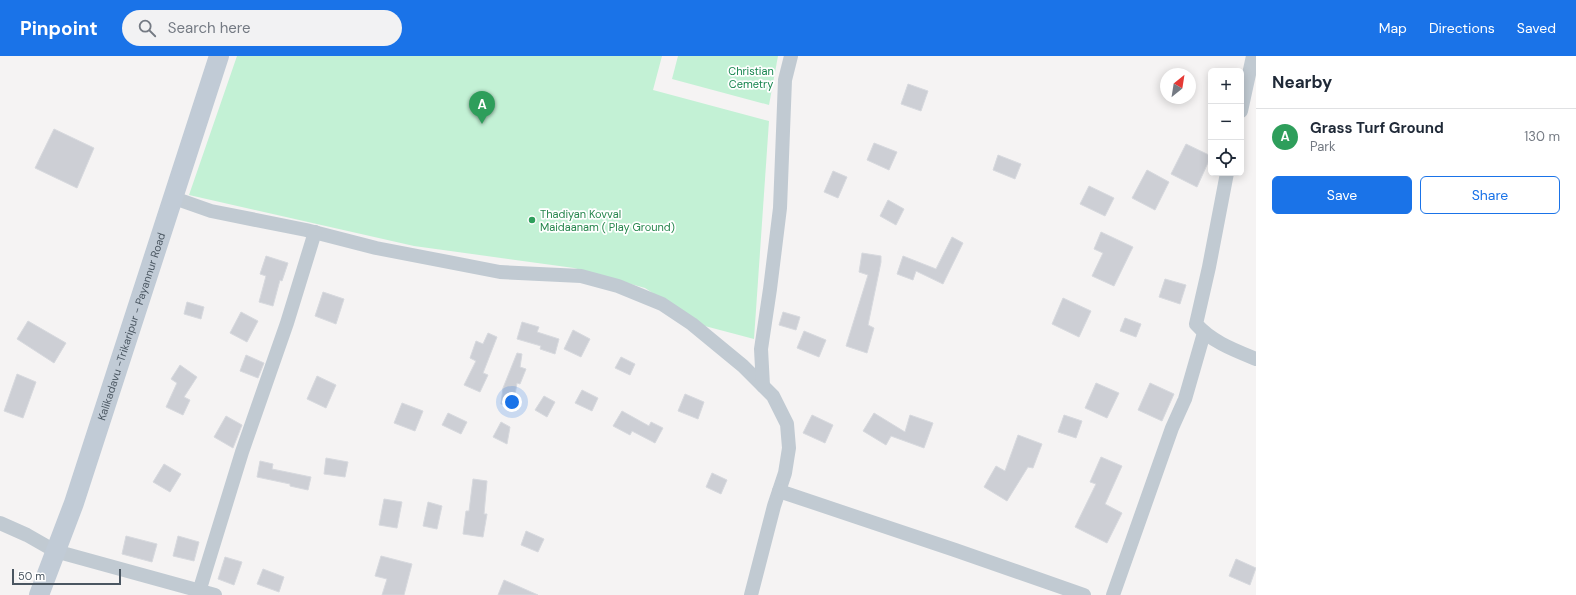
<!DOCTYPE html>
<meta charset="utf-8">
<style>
:root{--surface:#fff;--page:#f2f2f3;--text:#1f2937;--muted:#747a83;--line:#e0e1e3;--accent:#1a73e8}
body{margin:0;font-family:"DM Sans",sans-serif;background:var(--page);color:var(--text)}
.controls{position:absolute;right:12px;top:12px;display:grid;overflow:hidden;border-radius:6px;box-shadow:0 2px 10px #0003}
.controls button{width:36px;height:36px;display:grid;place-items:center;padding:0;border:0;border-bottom:1px solid var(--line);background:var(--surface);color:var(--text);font:20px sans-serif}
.compass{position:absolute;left:1160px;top:12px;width:36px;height:36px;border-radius:50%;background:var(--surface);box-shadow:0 2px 10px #0003;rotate:30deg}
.scale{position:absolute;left:12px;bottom:10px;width:109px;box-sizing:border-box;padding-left:4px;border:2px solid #4a5661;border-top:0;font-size:11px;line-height:14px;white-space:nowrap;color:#4a5661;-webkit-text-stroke:3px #fff;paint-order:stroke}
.you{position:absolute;left:512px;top:346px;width:14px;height:14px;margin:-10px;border:3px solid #fff;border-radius:50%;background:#1a73e8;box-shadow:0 0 0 6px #1a73e833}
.badge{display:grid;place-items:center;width:26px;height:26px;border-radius:50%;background:var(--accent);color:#fff;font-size:13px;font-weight:700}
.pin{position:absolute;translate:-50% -33px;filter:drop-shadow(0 1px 2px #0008)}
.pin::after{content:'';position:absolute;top:21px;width:14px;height:12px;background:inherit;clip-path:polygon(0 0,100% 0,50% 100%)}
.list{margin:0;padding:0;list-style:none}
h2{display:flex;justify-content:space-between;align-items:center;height:52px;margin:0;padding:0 16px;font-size:17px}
h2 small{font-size:13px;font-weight:400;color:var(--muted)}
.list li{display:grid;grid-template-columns:26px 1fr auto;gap:12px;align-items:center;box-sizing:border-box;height:56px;padding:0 16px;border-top:1px solid var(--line)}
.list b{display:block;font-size:15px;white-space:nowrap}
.list p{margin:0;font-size:13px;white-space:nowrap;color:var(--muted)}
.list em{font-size:13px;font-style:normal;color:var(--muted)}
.actions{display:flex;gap:8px;padding:12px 16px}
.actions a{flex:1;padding:9px 0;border:1px solid var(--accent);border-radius:6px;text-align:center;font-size:14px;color:var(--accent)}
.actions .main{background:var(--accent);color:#fff}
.icon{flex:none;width:22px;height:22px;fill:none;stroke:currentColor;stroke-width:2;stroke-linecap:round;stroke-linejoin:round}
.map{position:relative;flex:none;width:1256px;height:539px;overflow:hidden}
header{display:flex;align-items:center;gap:24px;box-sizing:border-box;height:56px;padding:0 20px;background:var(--accent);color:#fff}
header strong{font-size:19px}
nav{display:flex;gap:22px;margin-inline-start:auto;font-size:14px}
.search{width:280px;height:36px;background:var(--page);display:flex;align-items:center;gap:10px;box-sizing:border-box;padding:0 14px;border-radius:22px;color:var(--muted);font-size:15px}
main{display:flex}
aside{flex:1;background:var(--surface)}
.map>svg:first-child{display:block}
.green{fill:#c3f1d5}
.building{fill:#cdcfd5;stroke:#d7d9de}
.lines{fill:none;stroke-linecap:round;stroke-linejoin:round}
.street{stroke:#c1cad2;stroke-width:14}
.secondary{stroke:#c1cbd6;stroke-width:20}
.leisure-dot{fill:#2e9e5b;stroke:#fff;stroke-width:1.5}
.labels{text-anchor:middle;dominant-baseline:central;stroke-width:3.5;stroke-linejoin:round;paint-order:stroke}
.park-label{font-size:11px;fill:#17864f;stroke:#fff}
.leisure-label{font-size:11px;fill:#27864d;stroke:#fff;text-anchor:start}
.street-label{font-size:11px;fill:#4a5661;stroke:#fff}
</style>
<header>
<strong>Pinpoint</strong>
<div class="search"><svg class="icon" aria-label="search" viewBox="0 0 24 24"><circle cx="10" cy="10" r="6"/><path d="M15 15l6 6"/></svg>Search here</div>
<nav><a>Map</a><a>Directions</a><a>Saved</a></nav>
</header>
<main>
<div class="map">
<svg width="1256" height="539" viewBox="0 0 1256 539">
<rect width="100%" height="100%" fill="#f5f3f3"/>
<g class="green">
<path d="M237,0H662L653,34L769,65L754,283L701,269L645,232L574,212L414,190L189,139Z"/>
<path d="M678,0H778L769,49L672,23Z"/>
</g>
<g class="building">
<path d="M908,28L928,35L921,55L901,48Z"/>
<path d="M54,73L94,92L77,132L35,112Z"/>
<path d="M874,87L897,96L889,114L867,104Z"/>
<path d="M1186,88L1211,100L1197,131L1171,118Z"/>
<path d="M998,99L1021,108L1015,123L993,114Z"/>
<path d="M1147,114L1169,126L1155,154L1132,142Z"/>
<path d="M833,115L847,121L838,142L824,136Z"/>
<path d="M1089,130L1114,142L1105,160L1080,148Z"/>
<path d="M888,144L904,153L896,169L880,160Z"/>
<path d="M1101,176L1133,191L1114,230L1092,220L1103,197L1094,193Z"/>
<path d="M952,181L963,187L943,228L916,215L913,224L897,218L903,200L936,213Z"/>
<path d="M862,197L881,200V206L868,269L874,272L867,297L846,290L868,219L859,216Z"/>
<path d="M266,200L288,207L282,225L280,224L273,250L259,246L266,220L260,218Z"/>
<path d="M1165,223L1186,229L1180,248L1159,241Z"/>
<path d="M323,236L344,243L336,268L315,260Z"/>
<path d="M1063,242L1091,255L1079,281L1052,268Z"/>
<path d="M187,246L204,251L201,263L184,258Z"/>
<path d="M241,256L258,265L247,286L230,277Z"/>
<path d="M783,256L800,261L796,274L779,269Z"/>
<path d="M1125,262L1141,268L1136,281L1120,275Z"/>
<path d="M28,265L66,287L54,307L17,283Z"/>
<path d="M522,266L539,271L537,276L559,283L555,298L540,293L541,290L517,283Z"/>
<path d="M573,274L590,283L581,301L564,293Z"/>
<path d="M804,275L826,284L819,301L797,292Z"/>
<path d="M488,277L497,281L483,317L488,319L480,336L464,329L476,305L470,302L476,285L483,288Z"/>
<path d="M517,297L522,298L520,311L526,313L520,328L517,327L513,350L501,348L503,332Z"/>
<path d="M246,299L264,307L258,322L240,315Z"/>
<path d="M621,301L635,308L630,319L615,312Z"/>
<path d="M180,309L197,321L184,341L190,344L183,359L166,351L177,327L171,323Z"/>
<path d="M17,318L36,326L23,362L4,355Z"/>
<path d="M317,320L336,329L326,352L307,343Z"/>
<path d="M1096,327L1119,337L1107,362L1085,352Z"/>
<path d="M1150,327L1174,338L1162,365L1138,354Z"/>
<path d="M582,334L598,342L592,355L575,347Z"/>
<path d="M685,338L704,346L698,363L678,355Z"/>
<path d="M544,340L555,346L547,361L535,354Z"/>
<path d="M402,347L423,355L415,375L394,367Z"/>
<path d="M622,355L649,370L651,366L663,372L655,387L632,375L630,379L613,370Z"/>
<path d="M448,357L467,366L461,378L442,369Z"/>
<path d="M874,357L905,376L910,359L933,367L924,392L891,380L886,389L863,375Z"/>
<path d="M812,359L833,369L825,387L803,377Z"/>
<path d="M1064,359L1082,365L1076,382L1058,376Z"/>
<path d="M226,360L242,369L233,392L214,381Z"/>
<path d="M501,366L510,371L507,388L493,381Z"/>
<path d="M1018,379L1042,388L1033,412L1028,411L1007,445L984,431L996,410L1005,415Z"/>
<path d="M1101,401L1122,410L1105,448L1122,457L1107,487L1075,471L1096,428L1090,426Z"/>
<path d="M326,402L348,406L345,421L324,418Z"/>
<path d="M260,405L273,408L272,413L311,421L308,434L290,430V428L257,421Z"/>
<path d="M164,408L181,418L170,436L153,426Z"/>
<path d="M712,417L727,424L721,438L706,431Z"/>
<path d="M473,423L487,425L484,458H487L483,481L463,478L466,455H469Z"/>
<path d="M384,443L402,446L397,472L379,469Z"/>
<path d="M428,446L442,450L437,473L423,470Z"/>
<path d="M526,475L544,483L538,496L521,489Z"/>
<path d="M126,480L157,488L152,506L122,498Z"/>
<path d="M178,480L199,486L194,505L173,500Z"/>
<path d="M381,500L412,508L404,539H382L387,523L375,520Z"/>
<path d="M225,501L242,506L234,529L218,523Z"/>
<path d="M1236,503L1256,512L1250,529L1229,520Z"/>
<path d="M263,513L284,521L279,536L257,528Z"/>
<path d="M504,524L538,539H498Z"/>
</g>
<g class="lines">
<g class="street">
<path d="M1241,55L1253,0"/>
<path d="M1227,117L1209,211L1196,268C1212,286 1234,294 1256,303"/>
<path d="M174,142L211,155L306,174L376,192L500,216L581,220L618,230L662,248L692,268L743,310L773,340L787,368L789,392L785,417L774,450L751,539"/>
<path d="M763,330L761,293L770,233L780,152L785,24L791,0"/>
<path d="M779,435L955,494L1084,539"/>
<path d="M0,467L27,479L55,495L215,539"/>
<path d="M198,539L242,396L287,267L315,176"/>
<path d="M1113,539L1172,372L1185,343L1204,277"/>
</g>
<path class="secondary" id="s1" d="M39,539L74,447L219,0"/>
</g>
<circle class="leisure-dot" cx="532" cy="164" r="4"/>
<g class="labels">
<g class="park-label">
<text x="751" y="15">Christian<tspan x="751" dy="13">Cemetry</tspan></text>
</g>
<g class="leisure-label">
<text x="540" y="158">Thadiyan Kovval<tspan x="540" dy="13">Maidaanam ( Play Ground)</tspan></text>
</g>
<g class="street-label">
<text stroke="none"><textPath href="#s1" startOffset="284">Kalikadavu -Trikaripur - Payannur Road</textPath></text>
</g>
</g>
</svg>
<div class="controls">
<button>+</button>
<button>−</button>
<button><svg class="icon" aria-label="locate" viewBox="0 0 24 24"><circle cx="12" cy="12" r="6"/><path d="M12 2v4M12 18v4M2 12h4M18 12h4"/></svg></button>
</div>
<svg class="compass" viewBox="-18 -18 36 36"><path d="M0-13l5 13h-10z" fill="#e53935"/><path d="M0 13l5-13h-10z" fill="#747a83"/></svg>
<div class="scale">50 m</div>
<div class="you"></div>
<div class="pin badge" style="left:482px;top:68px;background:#2e9e5b">A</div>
</div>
<aside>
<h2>Nearby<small></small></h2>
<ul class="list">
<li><span class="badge" style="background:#2e9e5b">A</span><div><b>Grass Turf Ground</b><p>Park</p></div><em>130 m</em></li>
</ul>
<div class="actions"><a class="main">Save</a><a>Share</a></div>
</aside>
</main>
